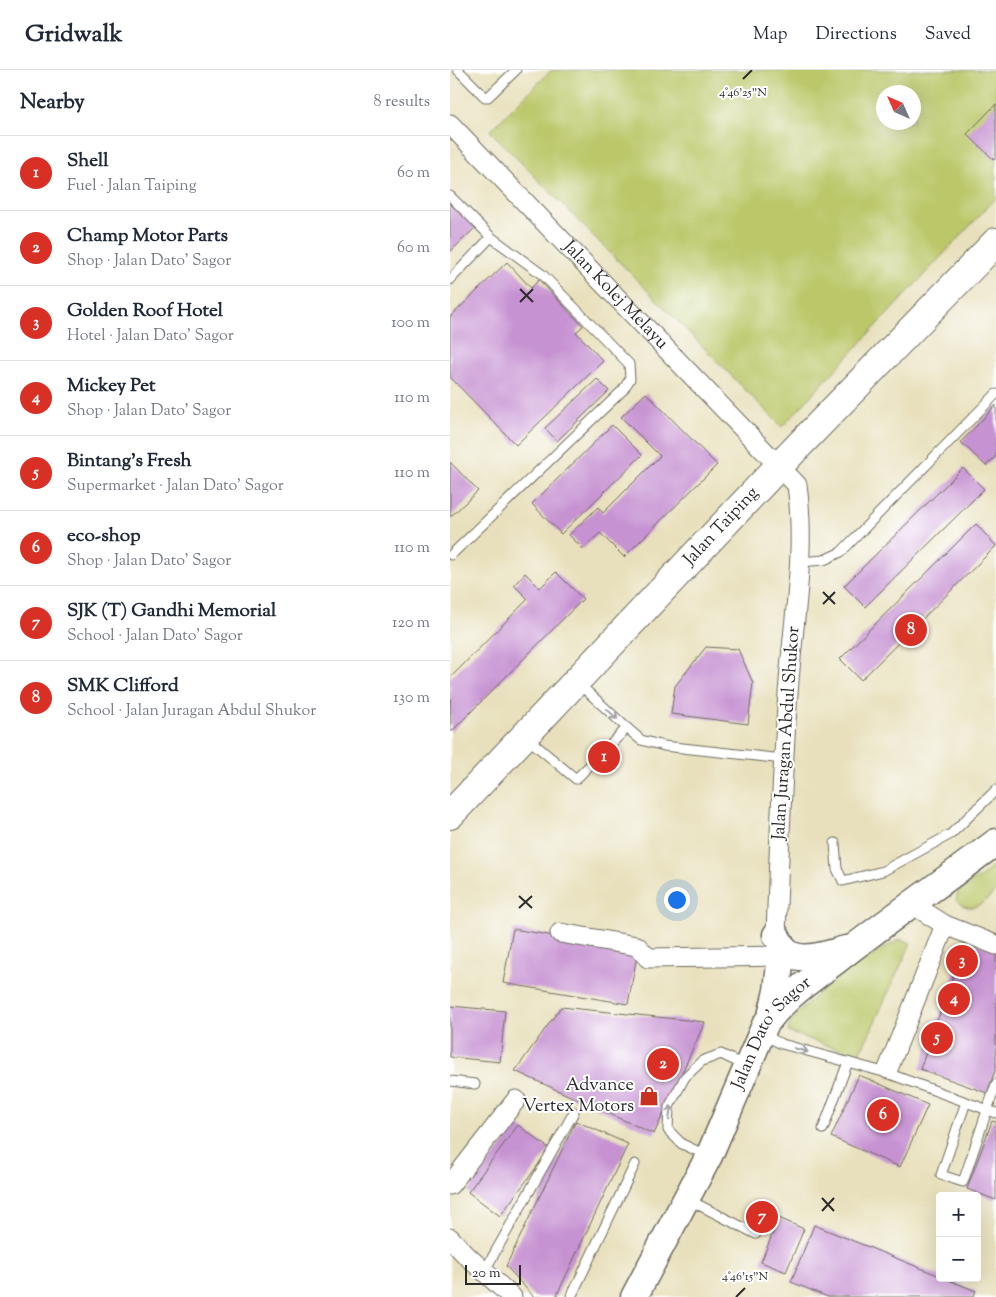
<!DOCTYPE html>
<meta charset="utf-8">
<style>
:root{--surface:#fff;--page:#f2f2f3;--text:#1f2937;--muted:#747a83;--line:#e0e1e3;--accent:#d93025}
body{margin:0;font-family:"Sorts Mill Goudy",serif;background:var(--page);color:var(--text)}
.controls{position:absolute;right:15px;bottom:15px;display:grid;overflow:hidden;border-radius:5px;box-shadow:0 5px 20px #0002}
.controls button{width:45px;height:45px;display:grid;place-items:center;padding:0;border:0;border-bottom:1px solid var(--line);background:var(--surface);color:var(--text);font:25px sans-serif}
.compass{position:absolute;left:426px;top:15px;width:45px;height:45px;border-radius:50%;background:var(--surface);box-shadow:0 5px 20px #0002;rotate:315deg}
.scale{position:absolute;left:15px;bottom:12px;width:56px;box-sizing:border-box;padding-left:5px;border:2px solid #2b2b2b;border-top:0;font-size:14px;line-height:18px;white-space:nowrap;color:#2b2b2b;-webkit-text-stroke:4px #fff;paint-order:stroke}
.you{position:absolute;left:226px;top:829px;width:18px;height:18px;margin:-12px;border:4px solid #fff;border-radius:50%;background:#1a73e8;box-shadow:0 0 0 8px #1a73e833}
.badge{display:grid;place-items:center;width:32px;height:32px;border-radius:50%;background:var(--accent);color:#fff;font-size:16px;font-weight:700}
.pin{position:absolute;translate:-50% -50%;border:2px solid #fff;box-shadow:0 1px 5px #0006}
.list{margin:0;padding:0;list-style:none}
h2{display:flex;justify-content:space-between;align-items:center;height:65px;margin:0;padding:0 20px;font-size:21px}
h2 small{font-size:16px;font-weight:400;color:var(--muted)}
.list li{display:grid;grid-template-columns:32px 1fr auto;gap:15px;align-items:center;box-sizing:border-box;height:75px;padding:0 20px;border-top:1px solid var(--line)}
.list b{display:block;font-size:19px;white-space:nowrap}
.list p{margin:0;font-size:16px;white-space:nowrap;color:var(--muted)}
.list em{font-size:16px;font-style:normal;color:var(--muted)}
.map{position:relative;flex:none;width:546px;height:1227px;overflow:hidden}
header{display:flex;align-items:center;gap:30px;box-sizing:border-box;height:70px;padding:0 25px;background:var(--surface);border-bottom:1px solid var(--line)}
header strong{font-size:24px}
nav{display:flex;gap:28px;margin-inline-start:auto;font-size:18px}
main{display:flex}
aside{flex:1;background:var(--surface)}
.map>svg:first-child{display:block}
.green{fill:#bbc769;stroke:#73794a;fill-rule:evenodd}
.building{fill:#c692d2}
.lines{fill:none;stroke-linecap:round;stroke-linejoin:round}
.service-casing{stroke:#6d6a5e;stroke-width:11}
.minor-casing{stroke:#6d6a5e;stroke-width:21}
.secondary-casing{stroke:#6d6a5e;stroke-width:29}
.trunk-casing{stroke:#6d6a5e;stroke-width:30}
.service{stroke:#fff;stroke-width:9}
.minor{stroke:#fff;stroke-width:19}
.secondary{stroke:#fff;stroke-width:26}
.trunk{stroke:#fff;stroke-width:28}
.oneway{stroke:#a0a0a0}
.ticks{fill:none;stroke:#2b2b2b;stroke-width:2}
.labels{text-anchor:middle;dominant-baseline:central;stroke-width:4;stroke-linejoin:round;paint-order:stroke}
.street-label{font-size:18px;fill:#2b2b2b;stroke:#fff}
.poi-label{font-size:18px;fill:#2b2b2b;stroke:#fff;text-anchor:end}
.ticks-label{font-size:12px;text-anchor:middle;fill:#2b2b2b;stroke:#fff;stroke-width:4;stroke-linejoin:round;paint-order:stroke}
</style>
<header>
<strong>Gridwalk</strong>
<nav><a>Map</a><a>Directions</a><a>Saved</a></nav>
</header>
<main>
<aside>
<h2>Nearby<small>8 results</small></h2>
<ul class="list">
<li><span class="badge">1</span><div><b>Shell</b><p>Fuel · Jalan Taiping</p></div><em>60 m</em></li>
<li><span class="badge">2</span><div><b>Champ Motor Parts</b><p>Shop · Jalan Dato' Sagor</p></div><em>60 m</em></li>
<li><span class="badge">3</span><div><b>Golden Roof Hotel</b><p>Hotel · Jalan Dato' Sagor</p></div><em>100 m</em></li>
<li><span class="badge">4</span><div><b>Mickey Pet</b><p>Shop · Jalan Dato' Sagor</p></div><em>110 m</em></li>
<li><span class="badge">5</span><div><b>Bintang’s Fresh</b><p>Supermarket · Jalan Dato' Sagor</p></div><em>110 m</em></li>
<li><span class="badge">6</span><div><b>eco-shop</b><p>Shop · Jalan Dato' Sagor</p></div><em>110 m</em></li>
<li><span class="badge">7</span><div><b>SJK (T) Gandhi Memorial</b><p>School · Jalan Dato' Sagor</p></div><em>120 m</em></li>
<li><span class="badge">8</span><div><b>SMK Clifford</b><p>School · Jalan Juragan Abdul Shukor</p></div><em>130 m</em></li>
</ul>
</aside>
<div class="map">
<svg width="546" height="1227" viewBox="0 0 546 1227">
<rect width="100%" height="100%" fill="#fff"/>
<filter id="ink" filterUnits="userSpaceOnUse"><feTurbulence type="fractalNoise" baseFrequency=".02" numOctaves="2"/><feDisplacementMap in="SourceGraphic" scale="10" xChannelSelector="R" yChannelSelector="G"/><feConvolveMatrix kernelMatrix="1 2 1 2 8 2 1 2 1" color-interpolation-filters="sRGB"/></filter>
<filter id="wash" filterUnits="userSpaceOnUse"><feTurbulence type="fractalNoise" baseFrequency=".0096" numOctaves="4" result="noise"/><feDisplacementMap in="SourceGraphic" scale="20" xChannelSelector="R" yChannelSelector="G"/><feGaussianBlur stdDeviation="1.12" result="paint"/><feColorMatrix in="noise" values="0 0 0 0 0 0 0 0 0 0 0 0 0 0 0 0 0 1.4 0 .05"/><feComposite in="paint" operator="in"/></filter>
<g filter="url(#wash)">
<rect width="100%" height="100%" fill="#e8e0bc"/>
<g class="green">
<path d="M101,0H546V128L332,357L40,61ZM433,22H463V52H433Z"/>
<path d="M546,794V821C535,832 521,846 506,830L508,822L520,812L530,808Z"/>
<path d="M450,869L461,873L409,986L338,962L341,950L384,908Z"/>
</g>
<g id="blocks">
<g class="building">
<path d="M546,34V87L544,90L517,64Z"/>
<path d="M0,132L26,157L0,182Z"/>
<path d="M57,192L81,218L89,210L133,256L126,262L153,291L66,375L0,307V247Z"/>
<path d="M147,309L159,321L107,371L95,358Z"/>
<path d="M196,323L267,395L174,487L150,463L133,479L119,465L148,437L153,443L210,386L171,347Z"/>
<path d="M546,335V386L536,396L511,372Z"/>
<path d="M162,355L192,385L111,464L82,434Z"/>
<path d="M0,392L28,421L0,447Z"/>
<path d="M513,398L534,419L415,537L394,516Z"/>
<path d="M526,454L546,476L411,610L390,589Z"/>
<path d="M106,502L133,529L1,662L0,606L1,607L78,529L64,515L75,503L90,518Z"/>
<path d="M256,577L288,579L303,613L298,654L221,644L225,616Z"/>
<path d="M63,859L188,880L178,934L53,913Z"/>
<path d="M516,870L546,880V998L537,1023L470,999Z"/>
<path d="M0,936L55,941L50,992L0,987Z"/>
<path d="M111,937L255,952L204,1064L65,1001Z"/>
<path d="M409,1005L478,1035L450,1097L381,1067Z"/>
<path d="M126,1051L178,1074L106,1227H84L56,1196Z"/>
<path d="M542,1051L546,1052V1130L517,1119Z"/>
<path d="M68,1055L100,1079L50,1146L18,1122Z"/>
<path d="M329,1148L354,1159L336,1202L311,1192Z"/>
<path d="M364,1155L490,1206V1208H494L526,1221L523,1227H378L341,1212Z"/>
</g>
</g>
</g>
<g filter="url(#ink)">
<use href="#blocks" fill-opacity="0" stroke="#6d6a5e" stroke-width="1"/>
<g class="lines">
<defs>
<g id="service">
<path d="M8,0L35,27H38L66,0"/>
<path d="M0,126L41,167L93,205L179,294L180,309L173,320L1,485"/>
<path d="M0,210L41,167"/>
<path d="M350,492L374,490L391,482L546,324"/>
<path d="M177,658L191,670L214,676L333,689"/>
<path d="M77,668L126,709L177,658L128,613"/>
<path d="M385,773L387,799L393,811L433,801L501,764L546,720"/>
<path d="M316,960C318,968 325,971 332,974L437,1003L546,1043"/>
<path d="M0,1011L25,1014"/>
<path d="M516,1032L491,1105L513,1112L546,1014"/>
<path d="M373,1059L398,992"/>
<path d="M256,1085L232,1074L218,1060L219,1037L235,1007L252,991L271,984L296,996"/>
<path d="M237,1129L306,1164"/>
<path d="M34,1202L124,1042"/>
<path d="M121,1227L185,1094"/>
</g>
<g id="minor">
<path id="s1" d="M0,54L347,415C356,480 344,546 339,611C332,696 329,780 326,865L328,877"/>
<path d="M462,834L495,855L546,875"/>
<path d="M110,863L187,876L198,888L329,886"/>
<path d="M438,999L495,855"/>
<path d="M0,1115L66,1030"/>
<path d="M0,1168L16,1185L62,1227"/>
</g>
<g id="secondary">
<path d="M326,865C329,870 332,878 337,882C353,894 379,883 396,879"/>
<path d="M321,946L327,921L330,894"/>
<path id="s2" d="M184,1227L259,1086L315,955C333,928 361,910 386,891C438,850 493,812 546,772"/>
</g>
<g id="trunk">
<path id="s3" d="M0,745L329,396L546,172"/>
</g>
</defs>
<use href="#service" class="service-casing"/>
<use href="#minor" class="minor-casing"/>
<use href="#secondary" class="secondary-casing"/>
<use href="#trunk" class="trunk-casing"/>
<use href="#service" class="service"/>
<use href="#minor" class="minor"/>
<use href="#secondary" class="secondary"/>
<use href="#trunk" class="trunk"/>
</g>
<defs><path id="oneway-shaft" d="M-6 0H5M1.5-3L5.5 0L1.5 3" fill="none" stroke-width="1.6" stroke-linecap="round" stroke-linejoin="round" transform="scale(1.25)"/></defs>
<g class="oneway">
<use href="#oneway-shaft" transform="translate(162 644) rotate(43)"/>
<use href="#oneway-shaft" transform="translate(351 980) rotate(16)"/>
<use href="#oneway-shaft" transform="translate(220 1043) rotate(-83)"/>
</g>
</g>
<path class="ticks" d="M293,9L302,0M70,219L83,232M70,232L83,219M373,522L385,534M373,534L385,522M69,826L82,838M69,838L82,826M372,1128L384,1141M372,1141L384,1128M286,1227L295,1218"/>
<defs>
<symbol id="shop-bare" viewBox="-9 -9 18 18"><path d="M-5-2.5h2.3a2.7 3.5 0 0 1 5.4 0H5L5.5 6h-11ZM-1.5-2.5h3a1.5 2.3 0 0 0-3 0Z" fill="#c8321e" stroke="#fff" stroke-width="2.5" paint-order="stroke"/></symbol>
</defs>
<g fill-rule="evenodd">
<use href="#shop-bare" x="185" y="1012" width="28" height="28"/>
</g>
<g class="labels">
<g class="street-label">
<text stroke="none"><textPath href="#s1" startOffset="238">Jalan Kolej Melayu</textPath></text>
<text stroke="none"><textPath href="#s3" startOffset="396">Jalan Taiping</textPath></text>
<text transform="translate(337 663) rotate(-86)">Jalan Juragan Abdul Shukor</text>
<text stroke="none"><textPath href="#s2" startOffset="299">Jalan Dato' Sagor</textPath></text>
</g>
<g class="poi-label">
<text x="184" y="1016">Advance<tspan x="184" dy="21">Vertex Motors</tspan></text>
</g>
</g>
<g class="ticks-label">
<text x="293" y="26">4°46'25"N</text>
<text x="295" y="1210">4°46'15"N</text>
</g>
</svg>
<div class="controls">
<button>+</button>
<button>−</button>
</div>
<svg class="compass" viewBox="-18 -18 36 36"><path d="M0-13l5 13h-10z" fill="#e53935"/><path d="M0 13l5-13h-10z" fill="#747a83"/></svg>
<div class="scale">20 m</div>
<div class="you"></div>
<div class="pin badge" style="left:154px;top:687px">1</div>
<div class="pin badge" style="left:213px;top:994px">2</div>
<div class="pin badge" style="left:512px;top:891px">3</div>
<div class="pin badge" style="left:504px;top:929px">4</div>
<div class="pin badge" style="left:487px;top:968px">5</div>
<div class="pin badge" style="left:433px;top:1045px">6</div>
<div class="pin badge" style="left:312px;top:1147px">7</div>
<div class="pin badge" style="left:461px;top:560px">8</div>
</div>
</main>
